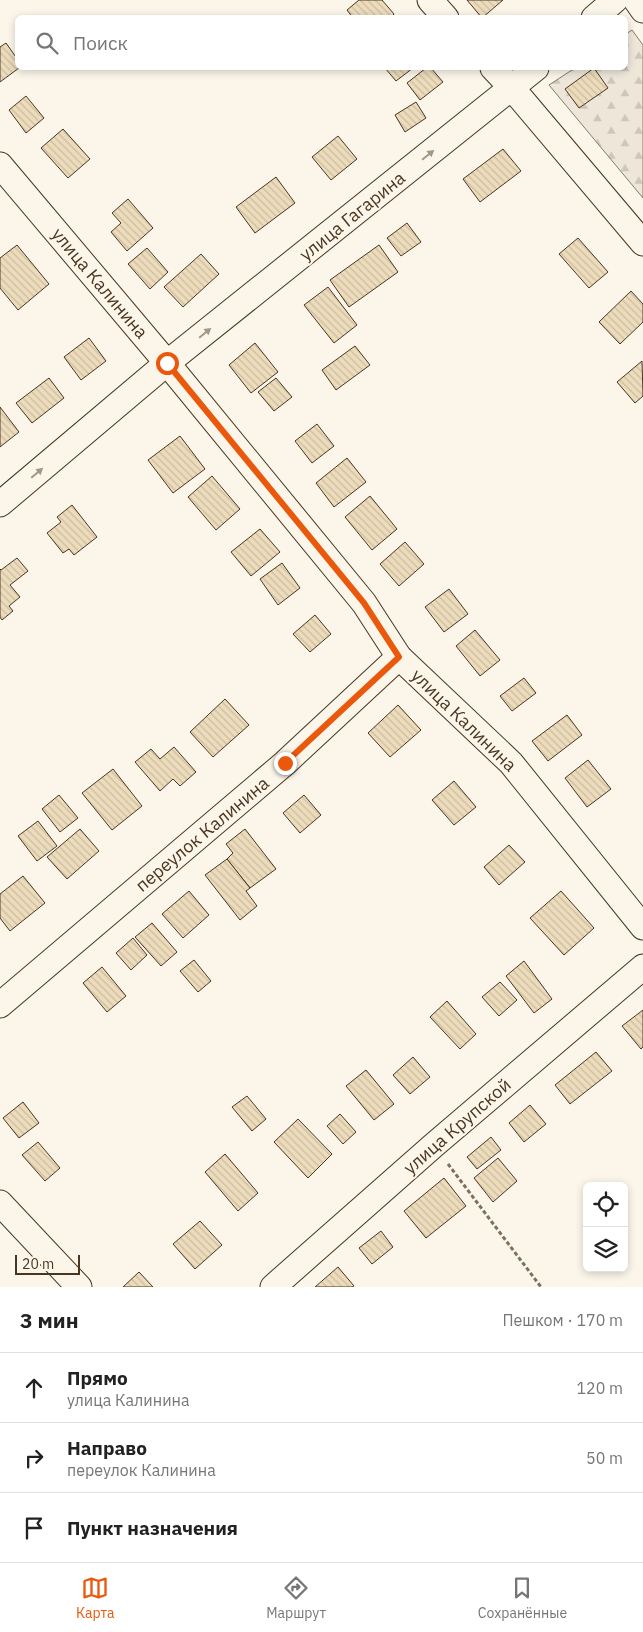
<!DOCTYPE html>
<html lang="ru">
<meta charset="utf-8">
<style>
:root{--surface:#fff;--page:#f2f2f2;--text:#222;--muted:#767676;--line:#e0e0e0;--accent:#ea580c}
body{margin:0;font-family:"IBM Plex Sans",sans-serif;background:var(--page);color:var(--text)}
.controls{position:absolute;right:15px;bottom:15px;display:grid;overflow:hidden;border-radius:8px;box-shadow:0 2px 8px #0003}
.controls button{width:45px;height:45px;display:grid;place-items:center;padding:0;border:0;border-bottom:1px solid var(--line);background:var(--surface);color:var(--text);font:25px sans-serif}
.scale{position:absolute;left:15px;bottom:12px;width:65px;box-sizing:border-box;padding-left:5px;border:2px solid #4a3520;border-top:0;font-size:14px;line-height:18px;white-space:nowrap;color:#4a3520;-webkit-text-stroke:4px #fbf6e9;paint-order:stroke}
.stop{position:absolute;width:15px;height:15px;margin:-11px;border:4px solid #ea580c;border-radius:50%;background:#fff}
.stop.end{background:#ea580c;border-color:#fff;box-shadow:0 1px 5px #0008}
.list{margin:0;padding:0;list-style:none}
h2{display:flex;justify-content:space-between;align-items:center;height:65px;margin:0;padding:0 20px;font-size:21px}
h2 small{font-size:16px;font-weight:400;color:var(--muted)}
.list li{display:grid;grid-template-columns:32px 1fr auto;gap:15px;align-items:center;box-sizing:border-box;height:70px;padding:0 20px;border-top:1px solid var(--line)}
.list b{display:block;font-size:19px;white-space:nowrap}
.list p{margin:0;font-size:16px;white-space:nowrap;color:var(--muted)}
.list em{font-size:16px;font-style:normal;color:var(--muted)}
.icon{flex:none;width:28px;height:28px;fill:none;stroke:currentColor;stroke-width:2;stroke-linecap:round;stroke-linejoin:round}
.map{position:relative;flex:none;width:643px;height:1287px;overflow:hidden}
.search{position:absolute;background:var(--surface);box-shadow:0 2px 8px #0003;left:15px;right:15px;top:15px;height:55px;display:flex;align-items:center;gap:12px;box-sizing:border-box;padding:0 18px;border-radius:8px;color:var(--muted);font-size:19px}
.sheet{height:275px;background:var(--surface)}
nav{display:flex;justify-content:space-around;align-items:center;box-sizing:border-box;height:70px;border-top:1px solid var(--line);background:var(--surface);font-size:14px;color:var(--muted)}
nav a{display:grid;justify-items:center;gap:2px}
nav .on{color:var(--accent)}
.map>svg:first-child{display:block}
.forest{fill:url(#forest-firs);stroke:#887966}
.building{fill:url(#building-back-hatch);stroke:#4a3520}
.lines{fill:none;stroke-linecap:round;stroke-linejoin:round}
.minor-casing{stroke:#4a3520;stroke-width:27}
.path{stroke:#7f6f5c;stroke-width:3;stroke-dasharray:4 2.5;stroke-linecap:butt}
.minor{stroke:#fbf6e9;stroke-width:25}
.oneway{fill:#a29684}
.route{stroke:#ea580c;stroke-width:6}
.labels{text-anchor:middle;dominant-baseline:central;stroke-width:4;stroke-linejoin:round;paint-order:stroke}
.street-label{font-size:18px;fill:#4a3520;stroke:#fbf6e9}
</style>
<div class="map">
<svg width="643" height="1287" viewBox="0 0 643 1287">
<defs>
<pattern id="forest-firs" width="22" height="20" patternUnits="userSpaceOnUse" patternTransform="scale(1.25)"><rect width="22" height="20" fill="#ede6d9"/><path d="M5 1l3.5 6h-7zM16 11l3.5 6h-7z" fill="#cdc6ba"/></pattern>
<pattern id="building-back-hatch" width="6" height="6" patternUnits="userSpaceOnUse" patternTransform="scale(1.25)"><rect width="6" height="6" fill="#ecdcbc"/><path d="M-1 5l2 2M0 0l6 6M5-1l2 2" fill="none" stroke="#ccbda1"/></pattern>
</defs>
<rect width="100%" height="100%" fill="#fbf6e9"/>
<path class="forest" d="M632,30L643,45V198L549,85L575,68H626V34Z"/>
<g class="building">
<path d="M359,0H382L394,14L390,18H353L347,10Z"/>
<path d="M467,0H503L482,18Z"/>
<path d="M6,43L18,60V68H19L0,82V47Z"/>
<path d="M385,68H413L396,81Z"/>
<path d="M426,68H431L443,82L420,100L407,83Z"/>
<path d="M594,68L608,88L579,108L565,89Z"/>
<path d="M26,96L44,118L26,133L9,110Z"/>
<path d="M416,102L426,118L405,132L395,115Z"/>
<path d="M63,129L90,159L68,178L41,148Z"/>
<path d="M338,136L357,159L331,180L312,157Z"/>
<path d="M503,149L521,171L480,202L463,179Z"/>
<path d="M276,177L295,203L255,233L236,207Z"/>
<path d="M128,199L153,228L127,251L111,232L121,223L112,213Z"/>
<path d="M407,223L421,242L401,256L387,238Z"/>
<path d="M578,238L608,272L589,288L559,254Z"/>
<path d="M17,245L49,284L18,310L0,288V258Z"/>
<path d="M379,245L398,272L349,307L330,280Z"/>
<path d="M147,248L168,272L150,289L128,264Z"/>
<path d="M201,254L219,274L183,307L164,287Z"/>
<path d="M328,287L357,325L334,343L304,305Z"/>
<path d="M631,291L643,304V322L620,344L599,322Z"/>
<path d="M89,338L106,361L81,380L64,357Z"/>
<path d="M255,343L278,372L251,393L229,365Z"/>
<path d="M355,346L370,365L336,390L322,370Z"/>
<path d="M642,361L643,396L635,403L617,382Z"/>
<path d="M49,378L64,398L32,423L16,403Z"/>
<path d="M276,378L292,397L274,411L258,392Z"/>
<path d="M0,407L19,432L0,447Z"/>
<path d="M317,424L334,446L312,463L295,441Z"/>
<path d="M180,436L205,469L173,493L148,460Z"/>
<path d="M347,458L366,482L334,507L316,483Z"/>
<path d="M212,476L240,509L216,530L188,497Z"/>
<path d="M370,496L397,529L372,550L345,517Z"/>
<path d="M72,505L97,537L74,555L69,549L63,553L47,533L61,522L57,517Z"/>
<path d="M260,529L280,552L251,576L231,552Z"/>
<path d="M405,542L424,564L399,586L380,564Z"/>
<path d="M17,558L28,571L10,585L20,597L9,606L13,611L2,620L0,617V569L1,570Z"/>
<path d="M282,563L300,588L278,605L260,579Z"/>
<path d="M449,589L468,614L444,632L425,607Z"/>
<path d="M315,615L331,634L310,652L293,634Z"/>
<path d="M475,630L500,660L480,676L456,646Z"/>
<path d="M524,678L536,693L512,711L500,696Z"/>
<path d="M225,699L249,725L213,757L190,732Z"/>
<path d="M398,705L421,730L390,757L368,733Z"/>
<path d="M567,715L582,735L548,761L532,741Z"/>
<path d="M174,747L196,772L180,786L173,779L160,791L135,762L151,749L160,759Z"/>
<path d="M588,760L611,789L587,807L565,778Z"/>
<path d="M113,769L142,806L112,830L82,793Z"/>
<path d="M454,781L476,807L454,825L432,800Z"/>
<path d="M59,795L78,818L60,832L42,809Z"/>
<path d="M304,795L321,815L300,833L283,813Z"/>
<path d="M38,821L57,846L37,861L18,836Z"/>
<path d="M80,829L99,851L67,879L47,857Z"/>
<path d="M245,829L276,869L250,888L227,859L233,853L226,844Z"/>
<path d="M509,845L525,862L499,885L484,867Z"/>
<path d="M227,859L250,888L246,891L257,906L240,920L205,875Z"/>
<path d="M23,876L45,903L10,931L0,918V894Z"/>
<path d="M189,891L209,915L183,938L162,914Z"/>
<path d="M561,891L594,928L564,955L530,918Z"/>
<path d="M152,923L177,952L161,966L135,937Z"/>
<path d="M133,938L147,955L131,970L116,953Z"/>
<path d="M194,960L211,981L198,992L180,971Z"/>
<path d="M524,961L552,999L534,1013L506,976Z"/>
<path d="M102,967L126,996L107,1012L83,983Z"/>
<path d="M500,982L517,1000L499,1016L482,997Z"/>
<path d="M447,1001L476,1034L460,1049L430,1017Z"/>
<path d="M643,1010V1047L641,1049L622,1026Z"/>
<path d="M596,1052L612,1071L570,1104L555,1085Z"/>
<path d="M413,1057L430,1077L410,1094L393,1075Z"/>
<path d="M366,1070L394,1104L374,1120L346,1086Z"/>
<path d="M247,1096L266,1119L252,1131L232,1107Z"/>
<path d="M23,1102L39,1123L19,1138L3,1118Z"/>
<path d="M530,1105L546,1124L524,1142L509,1123Z"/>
<path d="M340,1114L356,1132L343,1144L327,1126Z"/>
<path d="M298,1119L332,1154L308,1178L274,1142Z"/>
<path d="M491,1137L501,1150L477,1169L467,1157Z"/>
<path d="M38,1142L60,1168L45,1181L22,1155Z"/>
<path d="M225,1154L258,1193L238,1211L205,1172Z"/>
<path d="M498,1158L517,1181L493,1202L474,1178Z"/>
<path d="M444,1178L466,1206L426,1238L404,1211Z"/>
<path d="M200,1221L222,1245L195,1269L173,1244Z"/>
<path d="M381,1231L393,1247L372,1264L359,1248Z"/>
<path d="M338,1267L354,1286L352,1287H315Z"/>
<path d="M139,1272L153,1287H123Z"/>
</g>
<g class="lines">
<defs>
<g id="minor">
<path d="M430,0L446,18"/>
<path d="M636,0L643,10"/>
<path d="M594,18L615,0"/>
<path d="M493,68L512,88L643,243"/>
<path d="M0,165L167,363L364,603L399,657L511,763L643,927"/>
<path d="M0,504L167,363L536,68"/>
<path d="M0,1005L285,763L399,657"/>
<path d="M0,1203L79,1287"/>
<path d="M273,1287L434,1145L643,967"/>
</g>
</defs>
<use href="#minor" class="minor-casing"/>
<path class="path" d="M448,1164L541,1287"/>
<use href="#minor" class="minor"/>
</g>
<defs><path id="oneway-solid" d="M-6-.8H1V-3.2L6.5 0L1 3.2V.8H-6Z" transform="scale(1.25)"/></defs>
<g class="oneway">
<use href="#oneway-solid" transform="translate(428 155) rotate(-39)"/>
<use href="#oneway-solid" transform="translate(205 333) rotate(-39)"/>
<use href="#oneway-solid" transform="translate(37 473) rotate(-40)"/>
</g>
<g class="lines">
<path class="route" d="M167,363L364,603L399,657L285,763"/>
</g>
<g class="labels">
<g class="street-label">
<text transform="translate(352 216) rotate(-39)">улица Гагарина</text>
<text transform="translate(100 283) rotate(50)">улица Калинина</text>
<text transform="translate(464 720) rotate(44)">улица Калинина</text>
<text transform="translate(202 834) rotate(-40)">переулок Калинина</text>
<text transform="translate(457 1126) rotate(-41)">улица Крупской</text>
</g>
</g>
</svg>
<div class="controls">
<button><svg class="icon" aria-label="locate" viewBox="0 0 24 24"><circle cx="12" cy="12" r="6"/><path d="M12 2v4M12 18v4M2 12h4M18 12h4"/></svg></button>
<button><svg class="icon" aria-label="layers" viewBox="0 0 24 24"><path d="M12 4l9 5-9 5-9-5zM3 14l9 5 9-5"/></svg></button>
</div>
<div class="scale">20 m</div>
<div class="stop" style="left:167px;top:363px"></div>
<div class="stop end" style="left:285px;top:763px"></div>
<div class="search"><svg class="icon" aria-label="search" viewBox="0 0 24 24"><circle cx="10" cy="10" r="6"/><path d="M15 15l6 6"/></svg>Поиск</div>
</div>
<section class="sheet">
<h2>3 мин<small>Пешком · 170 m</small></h2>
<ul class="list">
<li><svg class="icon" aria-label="ahead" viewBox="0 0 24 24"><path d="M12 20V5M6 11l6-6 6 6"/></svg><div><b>Прямо</b><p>улица Калинина</p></div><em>120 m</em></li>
<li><svg class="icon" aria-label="right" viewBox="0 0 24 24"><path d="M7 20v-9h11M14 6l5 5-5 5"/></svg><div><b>Направо</b><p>переулок Калинина</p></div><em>50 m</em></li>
<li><svg class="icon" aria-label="arrive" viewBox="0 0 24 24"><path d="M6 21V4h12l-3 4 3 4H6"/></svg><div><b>Пункт назначения</b></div></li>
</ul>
</section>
<nav>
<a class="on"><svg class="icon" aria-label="map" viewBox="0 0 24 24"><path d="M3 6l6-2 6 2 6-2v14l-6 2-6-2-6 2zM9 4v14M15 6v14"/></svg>Карта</a>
<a><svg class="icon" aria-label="directions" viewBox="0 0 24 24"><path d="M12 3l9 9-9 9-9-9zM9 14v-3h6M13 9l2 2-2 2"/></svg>Маршрут</a>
<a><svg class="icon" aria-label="saved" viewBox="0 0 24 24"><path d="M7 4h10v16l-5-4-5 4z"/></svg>Сохранённые</a>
</nav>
